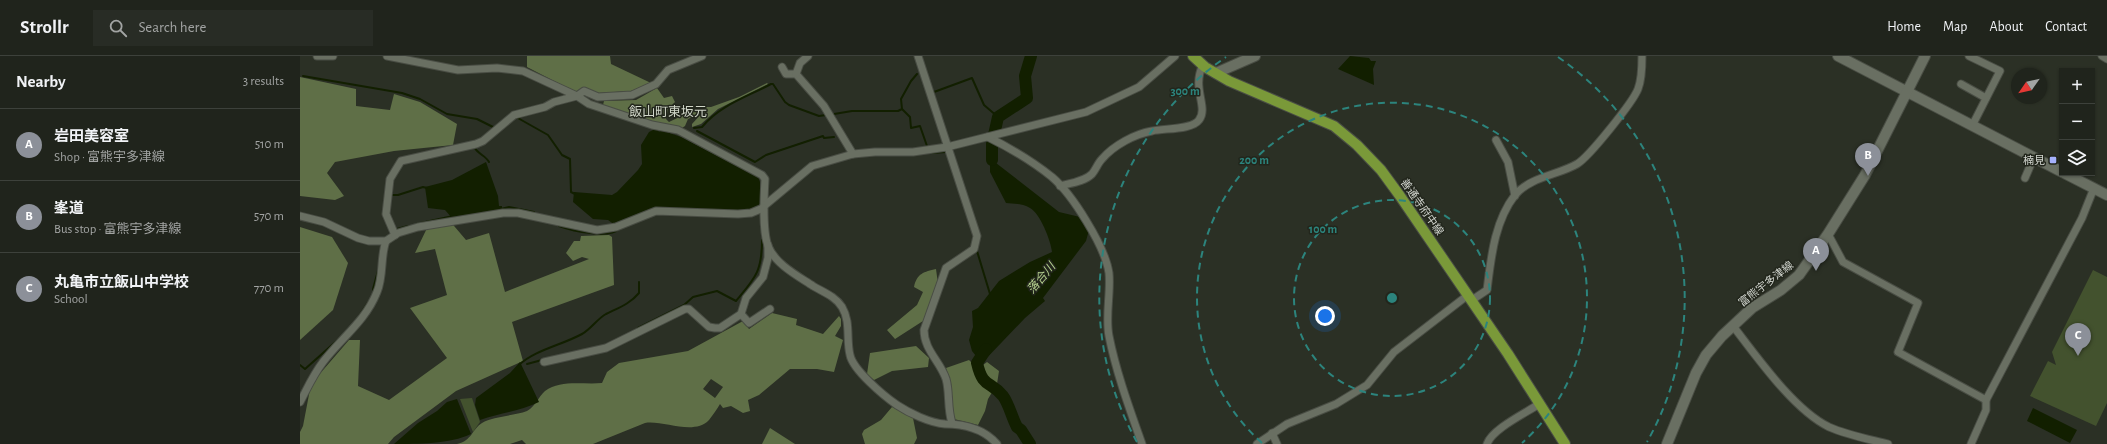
<!DOCTYPE html>
<meta charset="utf-8">
<style>
:root{--surface:#20241c;--page:#282c25;--text:#f1f3f6;--muted:#a2a4a3;--line:#3d413b;--accent:#8c9099}
body{margin:0;font-family:"Alegreya Sans","Noto Sans JP",sans-serif;background:var(--page);color:var(--text)}
.controls{position:absolute;right:12px;top:12px;display:grid;overflow:hidden;border-radius:0px;box-shadow:0 1px 3px #0004}
.controls button{width:36px;height:36px;display:grid;place-items:center;padding:0;border:0;border-bottom:1px solid var(--line);background:var(--surface);color:var(--text);font:20px sans-serif}
.compass{position:absolute;left:1711px;top:12px;width:36px;height:36px;border-radius:50%;background:var(--surface);box-shadow:0 1px 3px #0004;rotate:236deg}
.you{position:absolute;left:1025px;top:260px;width:14px;height:14px;margin:-10px;border:3px solid #fff;border-radius:50%;background:#1a73e8;box-shadow:0 0 0 6px #1a73e833}
.badge{display:grid;place-items:center;width:26px;height:26px;border-radius:50%;background:var(--accent);color:#fff;font-size:13px;font-weight:700}
.pin{position:absolute;translate:-50% -33px;filter:drop-shadow(0 1px 2px #0008)}
.pin::after{content:'';position:absolute;top:21px;width:14px;height:12px;background:inherit;clip-path:polygon(0 0,100% 0,50% 100%)}
.list{margin:0;padding:0;list-style:none}
h2{display:flex;justify-content:space-between;align-items:center;height:52px;margin:0;padding:0 16px;font-size:17px}
h2 small{font-size:13px;font-weight:400;color:var(--muted)}
.list li{display:grid;grid-template-columns:26px 1fr auto;gap:12px;align-items:center;box-sizing:border-box;height:72px;padding:0 16px;border-top:1px solid var(--line)}
.list b{display:block;font-size:15px;white-space:nowrap}
.list p{margin:0;font-size:13px;white-space:nowrap;color:var(--muted)}
.list em{font-size:13px;font-style:normal;color:var(--muted)}
.icon{flex:none;width:22px;height:22px;fill:none;stroke:currentColor;stroke-width:2;stroke-linecap:round;stroke-linejoin:round}
.map{position:relative;flex:none;width:1807px;height:388px;overflow:hidden}
header{display:flex;align-items:center;gap:24px;box-sizing:border-box;height:56px;padding:0 20px;background:var(--surface);border-bottom:1px solid var(--line)}
header strong{font-size:19px}
nav{display:flex;gap:22px;margin-inline-start:auto;font-size:14px}
.search{width:280px;height:36px;background:var(--page);display:flex;align-items:center;gap:10px;box-sizing:border-box;padding:0 14px;border-radius:0px;color:var(--muted);font-size:15px}
main{display:flex}
aside{flex:1;background:var(--surface)}
.map>svg:first-child{display:block}
.green{fill:#43522e}
.forest{fill:#5f6f47;fill-rule:evenodd}
.water{fill:#121f00}
.lines{fill:none;stroke-linecap:round;stroke-linejoin:round}
.stream{stroke:#121f00;stroke-width:2}
.river{stroke:#121f00;stroke-width:12}
.street-casing{stroke:#494d44;stroke-width:9}
.secondary-casing{stroke:#494d44;stroke-width:12}
.primary-casing{stroke:#494d44;stroke-width:12}
.street{stroke:#696f62;stroke-width:7}
.secondary{stroke:#696f62;stroke-width:10}
.primary{stroke:#7a9939;stroke-width:10}
.ring{fill:none;stroke:#2c847d;stroke-width:2;stroke-dasharray:7 5}
.poi-dot{fill:#a5b1fc;stroke:#22261c;stroke-width:1.5}
.labels{text-anchor:middle;dominant-baseline:central;stroke-width:3;stroke-linejoin:round;paint-order:stroke}
.poi-label{font-size:11px;fill:#d2d6cf;stroke:#22261c;text-anchor:end}
.street-label{font-size:11px;fill:#d2d6cf;stroke:#22261c}
.water-label{font-size:12px;font-style:italic;fill:#b5d08e;stroke:#22261c}
.quarter-label{font-size:13px;fill:#d0d6c8;stroke:#22261c}
.centre{fill:#2c847d;stroke:#22261c;stroke-width:2}
.ring-label{font-size:12px;text-anchor:middle;font-weight:bold;fill:#2c847d;stroke:#22261c;stroke-width:3;stroke-linejoin:round;paint-order:stroke}
</style>
<header>
<strong>Strollr</strong>
<div class="search"><svg class="icon" aria-label="search" viewBox="0 0 24 24"><circle cx="10" cy="10" r="6"/><path d="M15 15l6 6"/></svg>Search here</div>
<nav><a>Home</a><a>Map</a><a>About</a><a>Contact</a></nav>
</header>
<main>
<aside>
<h2>Nearby<small>3 results</small></h2>
<ul class="list">
<li><span class="badge">A</span><div><b>岩田美容室</b><p>Shop · 富熊宇多津線</p></div><em>510 m</em></li>
<li><span class="badge">B</span><div><b>峯道</b><p>Bus stop · 富熊宇多津線</p></div><em>570 m</em></li>
<li><span class="badge">C</span><div><b>丸亀市立飯山中学校</b><p>School</p></div><em>770 m</em></li>
</ul>
</aside>
<div class="map">
<svg width="1807" height="388" viewBox="0 0 1807 388">
<rect width="100%" height="100%" fill="#2b3025"/>
<g class="green">
<path d="M1793,214L1807,221V347L1796,370L1730,340L1748,305L1756,309L1752,296Z"/>
<path d="M172,342L180,366L173,376L160,343Z"/>
</g>
<g class="forest">
<path d="M227,0H310L311,8L351,27L331,35L298,37L283,31L277,37L227,11Z"/>
<path d="M0,21L56,33V50L90,54L94,38L120,46L157,68L153,89L94,95L35,106L27,117L44,140L35,144L0,140Z"/>
<path d="M467,27L468,28L418,53L401,68L392,71V68L403,56L388,63L385,70L382,72L347,64L303,49L304,45L336,44L357,32L364,42L372,40L375,46L368,53L366,63L369,66L400,51H411L439,41Z"/>
<path d="M149,164L166,184L189,177L205,236L289,203L282,201L273,205L266,197L274,185H280L281,180L309,179L312,181L314,229L212,266L223,305L156,335L94,381L88,388H0V376L3,370L11,328L49,284H60L58,330L89,344L147,302L110,252L147,239L135,193L115,197L129,168Z"/>
<path d="M0,171L32,181L48,207L33,254L0,284Z"/>
<path d="M636,213L638,228L623,265L595,283L587,274L617,249L623,236L614,231C617,217 624,216 636,213Z"/>
<path d="M472,257L497,263L496,269L523,278L539,260L541,263V270L535,280L543,284L534,316L517,313H490L459,339L448,344L450,355L443,357L431,350L423,352L420,348C417,353 413,359 409,364C394,380 363,364 345,367L293,388H226L222,384L210,388H157C172,385 172,373 182,367C193,360 214,360 227,355C236,350 238,341 245,335C261,323 283,329 302,327L307,316L319,307L388,295L443,265L449,273ZM411,323L423,331L415,342L403,333Z"/>
<path d="M616,290L629,302L628,311L592,315L574,324L567,318L570,297Z"/>
<path d="M669,304L673,308L683,309L687,306L699,315L697,328L688,343L685,355L678,369L654,363L651,327L646,312Z"/>
<path d="M592,351L613,362L617,382L614,388H565L562,378L564,374L581,364Z"/>
<path d="M470,372L495,388H462Z"/>
</g>
<g class="water">
<path d="M1050,0L1069,2L1071,5H1076L1073,13L1074,29L1038,13Z"/>
<path d="M357,72L359,76L361,74L381,81L458,121L460,126V148L455,152L441,155L357,152L315,169L308,164L293,163L273,146L274,136L312,139L317,136L338,114L342,108L341,89L349,76Z"/>
<path d="M690,87L698,90L694,103L696,107L759,156L780,161L789,174L786,185L743,242L745,245L725,262L681,308L675,306L676,300L672,295L669,284L673,271L672,255L678,252L699,225L730,206L752,196C751,185 740,157 730,152C723,147 714,148 706,147L690,116Z"/>
<path d="M186,106L198,140L199,150H202V154L152,162L145,154L128,152L125,131L152,124Z"/>
<path d="M220,306L239,346C220,355 200,357 180,364L175,349L176,342L210,317Z"/>
<path d="M157,343L171,378C150,388 118,388 94,388L118,367L137,355L147,346Z"/>
<path d="M1733,352L1777,374L1770,387L1727,365Z"/>
</g>
<g class="lines">
<g class="stream">
<path d="M3,20L102,37L120,43L147,58L177,63L193,71"/>
<path d="M632,35L634,36L672,22L684,49L698,61"/>
<path d="M602,53L610,61L611,72L620,70L627,90"/>
<path d="M534,58L552,55H598L602,53L601,43L611,25L617,18"/>
<path d="M216,61L248,79L262,99L270,103L271,136L275,138"/>
<path d="M394,72L402,71C420,49 447,41 471,28H473L485,46L489,49L519,60L526,59"/>
<path d="M397,75L455,106L466,99L523,80L524,82L534,81"/>
<path d="M176,91L175,92C178,98 186,100 189,106"/>
<path d="M632,97L646,96"/>
<path d="M91,139H98L123,131L127,132"/>
<path d="M201,153L209,151L234,156"/>
<path d="M116,168L153,160"/>
<path d="M259,170C273,175 309,183 319,173"/>
<path d="M97,173L108,170"/>
<path d="M677,195L690,238"/>
<path d="M74,236L73,233L79,211"/>
<path d="M57,263L71,242"/>
<path d="M338,272L384,249L393,241L417,235L436,245C455,222 462,216 462,184"/>
<path d="M227,308L242,304"/>
<path d="M0,309L5,313L41,281"/>
<path d="M219,309C235,294 262,289 282,278C291,273 297,263 306,258C318,252 330,248 339,237V226"/>
</g>
<g class="river">
<path d="M692,104V88L698,61L727,42L725,20L731,0"/>
<path d="M686,293L677,307C683,333 690,324 703,340C709,348 712,362 717,371L721,374L730,388"/>
</g>
<defs>
<g id="street">
<path d="M17,0H33"/>
<path d="M87,0L158,14L197,12L223,15L277,40L289,48L352,69L378,74L462,119L465,123C464,141 462,173 468,190C475,208 498,220 513,230C523,236 535,240 542,251C551,266 546,283 550,299C553,314 584,340 597,349C609,357 630,367 645,368C664,368 683,372 697,388"/>
<path d="M618,0L677,180L674,193L646,212L624,274C624,294 640,305 646,323C650,337 647,352 652,367"/>
<path d="M1669,0L1700,15L1672,70"/>
<path d="M1802,0L1807,3"/>
<path d="M482,11L486,18H496L524,50L553,98"/>
<path d="M496,18L500,7L508,0"/>
<path d="M1661,28L1686,42"/>
<path d="M688,81C710,92 732,105 752,121C772,138 805,190 809,217C811,237 805,260 809,280C816,316 830,354 842,388"/>
<path d="M1196,84L1208,106L1215,140"/>
<path d="M1725,122L1734,101"/>
<path d="M760,130C770,127 784,126 792,118C796,113 798,107 802,103C814,89 835,78 852,75C864,72 892,74 899,64C909,51 891,32 903,9"/>
<path d="M464,150L512,110L553,98L575,96H613L647,91L786,56L839,31L875,0"/>
<path d="M0,160L24,166L58,182L69,185H86L98,177L118,171L203,157H218L297,174L316,171L356,155L438,158L451,157L463,152"/>
<path d="M1528,178L1543,206L1618,247L1598,296L1686,344"/>
<path d="M95,179L86,158L90,123L101,105L176,88L183,85L214,59L245,51L254,46L277,40L284,35L298,41L332,39L356,28L368,14L402,0"/>
<path d="M1172,244L1187,234C1191,203 1194,166 1215,139C1230,121 1258,119 1277,108C1289,101 1333,46 1338,33C1342,23 1342,11 1342,0"/>
<path d="M441,258L449,267L470,253"/>
<path d="M1433,270C1457,301 1494,354 1529,371C1547,379 1568,383 1588,388"/>
<path d="M244,306L306,292L385,253H389L409,271L415,272H420L441,258L446,242L463,221L468,202V189"/>
<path d="M0,346C7,333 13,319 23,306C41,282 65,266 77,236C84,220 80,201 86,185"/>
<path d="M972,377L977,388"/>
<path d="M957,388L987,368L1036,348L1067,329L1094,296L1168,239"/>
<path d="M1187,388C1192,373 1226,357 1239,348"/>
<path d="M1671,388L1686,354V344L1782,162L1794,132"/>
</g>
<g id="secondary">
<path d="M1538,0L1762,116"/>
<path d="M916,17L955,0"/>
<path d="M1764,117L1807,139"/>
<path d="M1367,388L1396,317L1406,299L1422,280L1452,252L1481,234L1499,219L1528,178L1565,119L1625,0"/>
</g>
<path id="primary" d="M893,0L905,11L929,25L1034,70L1057,89L1081,114L1100,140L1208,298L1265,388"/>
</defs>
<use href="#street" class="street-casing"/>
<use href="#secondary" class="secondary-casing"/>
<use href="#primary" class="primary-casing"/>
<use href="#street" class="street"/>
<use href="#secondary" class="secondary"/>
<use href="#primary" class="primary"/>
</g>
<g class="ring">
<circle cx="1092" cy="242" r="98"/>
<path d="M962 387A195 195 0 1 1 1222 387"/>
<path d="M837 386A293 293 0 0 1 926 1M1258 1A293 293 0 0 1 1347 386"/>
</g>
<rect class="poi-dot" x="1749" y="100" width="8" height="8" rx="2"/>
<g class="labels">
<g class="poi-label">
<text x="1745" y="104">楠見</text>
</g>
<g class="street-label">
<text transform="translate(1122 151) rotate(55)">善通寺府中線</text>
<text transform="translate(1466 228) rotate(-38)">富熊宇多津線</text>
</g>
<g class="water-label">
<text transform="translate(741 222) rotate(-50)">落合川</text>
</g>
<g class="quarter-label">
<text x="368" y="56">飯山町東坂元</text>
</g>
</g>
<circle cx="1092" cy="242" r="6" class="centre"/>
<g class="ring-label">
<text x="885" y="39">300 m</text>
<text x="954" y="108">200 m</text>
<text x="1023" y="177">100 m</text>
</g>
</svg>
<div class="controls">
<button>+</button>
<button>−</button>
<button><svg class="icon" aria-label="layers" viewBox="0 0 24 24"><path d="M12 4l9 5-9 5-9-5zM3 14l9 5 9-5"/></svg></button>
</div>
<svg class="compass" viewBox="-18 -18 36 36"><path d="M0-13l5 13h-10z" fill="#e53935"/><path d="M0 13l5-13h-10z" fill="#a2a4a3"/></svg>
<div class="you"></div>
<div class="pin badge" style="left:1516px;top:215px">A</div>
<div class="pin badge" style="left:1568px;top:120px">B</div>
<div class="pin badge" style="left:1778px;top:300px">C</div>
</div>
</main>
